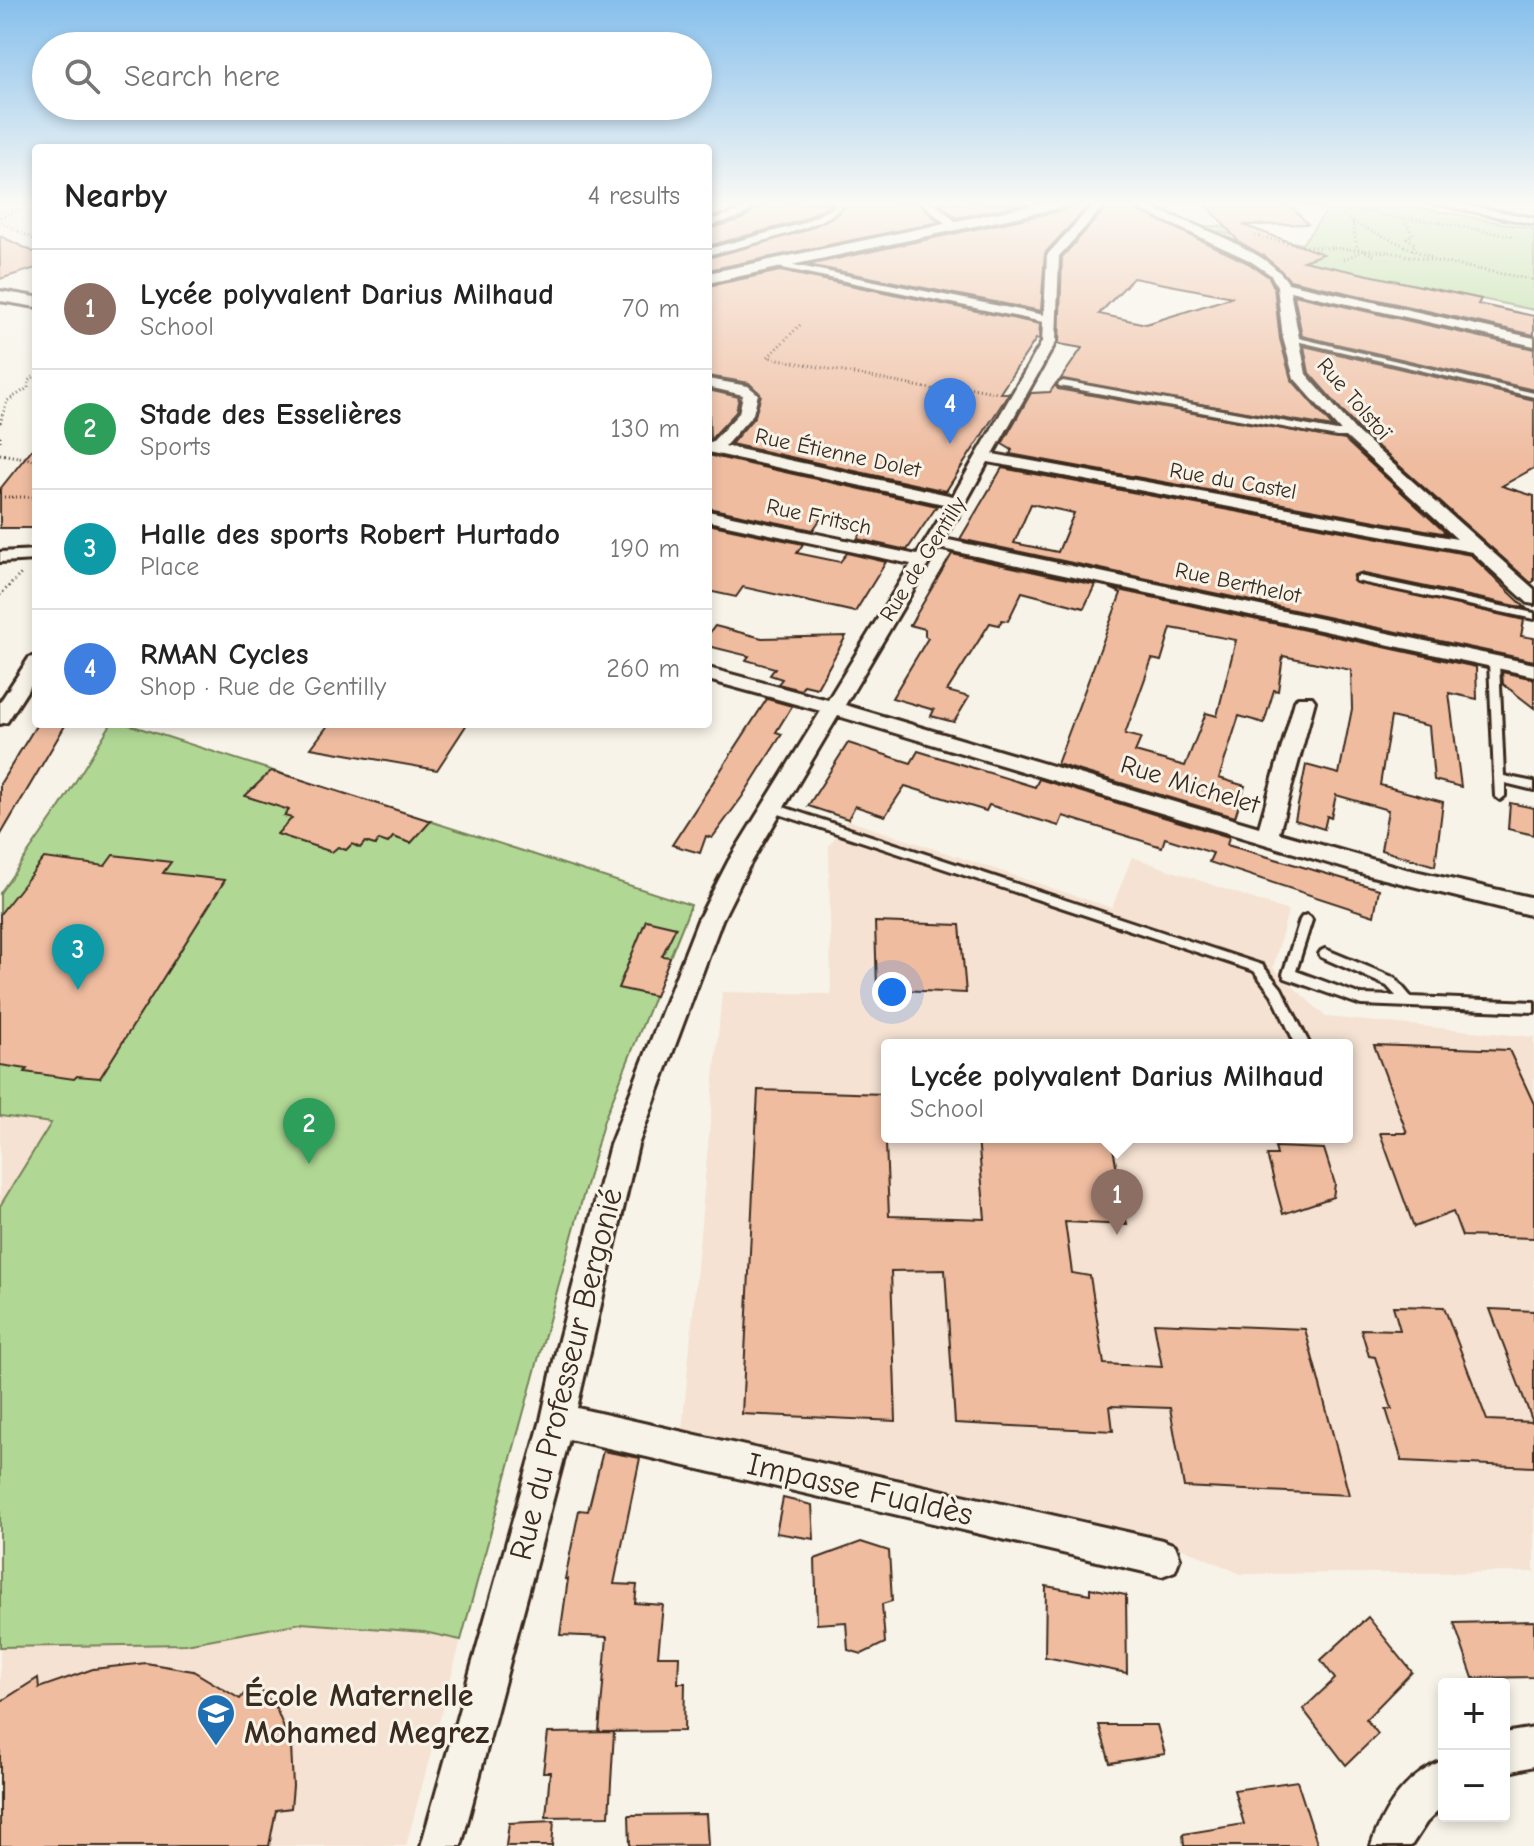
<!DOCTYPE html>
<meta charset="utf-8">
<style>
:root{--surface:#fff;--page:#f6f6f6;--text:#222;--muted:#767676;--line:#e0e0e0;--accent:#2563eb}
body{margin:0;font-family:"Comic Neue",sans-serif;background:var(--page);color:var(--text)}
.controls{position:absolute;right:24px;bottom:24px;display:grid;overflow:hidden;border-radius:8px;box-shadow:0 4px 12px #0003}
.controls button{width:72px;height:72px;display:grid;place-items:center;padding:0;border:0;border-bottom:2px solid var(--line);background:var(--surface);color:var(--text);font:40px sans-serif}
.you{position:absolute;left:892px;top:992px;width:28px;height:28px;margin:-20px;border:6px solid #fff;border-radius:50%;background:#1a73e8;box-shadow:0 0 0 12px #1a73e833}
.badge{display:grid;place-items:center;width:52px;height:52px;border-radius:50%;background:var(--accent);color:#fff;font-size:26px;font-weight:700}
.pin{position:absolute;translate:-50% -66px;filter:drop-shadow(0 2px 4px #0008)}
.pin::after{content:'';position:absolute;top:42px;width:28px;height:24px;background:inherit;clip-path:polygon(0 0,100% 0,50% 100%)}
.popup{position:absolute;left:881px;top:1039px;width:472px;height:104px;box-sizing:border-box;display:grid;place-content:center;border-radius:8px;background:var(--surface);filter:drop-shadow(0 2px 6px #0005);font-size:26px;white-space:nowrap;color:var(--muted)}
.popup b{font-size:30px;color:var(--text)}
.popup::after{content:'';position:absolute;left:50%;top:100%;margin-left:-16px;border:16px solid transparent;border-top-color:var(--surface)}
.list{margin:0;padding:0;list-style:none}
h2{display:flex;justify-content:space-between;align-items:center;height:104px;margin:0;padding:0 32px;font-size:34px}
h2 small{font-size:26px;font-weight:400;color:var(--muted)}
.list li{display:grid;grid-template-columns:52px 1fr auto;gap:24px;align-items:center;box-sizing:border-box;height:120px;padding:0 32px;border-top:2px solid var(--line)}
.list b{display:block;font-size:30px;white-space:nowrap}
.list p{margin:0;font-size:26px;white-space:nowrap;color:var(--muted)}
.list em{font-size:26px;font-style:normal;color:var(--muted)}
.icon{flex:none;width:44px;height:44px;fill:none;stroke:currentColor;stroke-width:2;stroke-linecap:round;stroke-linejoin:round}
.map{position:relative;flex:none;width:1534px;height:1846px;overflow:hidden}
.search{position:absolute;background:var(--surface);box-shadow:0 4px 12px #0003;left:32px;top:32px;width:680px;height:88px;display:flex;align-items:center;gap:20px;box-sizing:border-box;padding:0 28px;border-radius:44px;color:var(--muted);font-size:30px}
.panel{position:absolute;background:var(--surface);box-shadow:0 4px 12px #0003;left:32px;top:144px;width:680px;height:584px;border-radius:8px}
.map>svg:first-child{display:block}
.built{fill:#f5e2d2;fill-rule:evenodd}
.green{fill:#b0d894;stroke:#768159;stroke-width:2}
.building{fill:#efbca0;stroke:#3b2a1e;stroke-width:2;fill-rule:evenodd}
.lines{fill:none;stroke-linecap:round;stroke-linejoin:round}
.service-casing{stroke:#3b2a1e;stroke-width:6}
.pedestrian-casing{stroke:#3b2a1e;stroke-width:6}
.minor-casing{stroke:#3b2a1e;stroke-width:6}
.tertiary-casing{stroke:#3b2a1e;stroke-width:6}
.path{stroke:#3b2a1e;stroke-width:3;stroke-dasharray:1 3;stroke-linecap:butt}
.service{fill:#f7f3e8;fill-rule:evenodd}
.pedestrian{fill:#f7f3e8;fill-rule:evenodd}
.minor{fill:#f7f3e8;fill-rule:evenodd}
.tertiary{fill:#f7f3e8;fill-rule:evenodd}
.labels{text-anchor:middle;dominant-baseline:central;stroke-width:6;stroke-linejoin:round;paint-order:stroke}
.far-street-label{font-size:22px;fill:#3b2a1e;stroke:#f7f3e8}
.street-label{font-size:26px;fill:#3b2a1e;stroke:#f7f3e8}
.near-street-label{font-size:32px;fill:#3b2a1e;stroke:#f7f3e8}
.near-poi-label{font-size:32px;font-weight:bold;fill:#3b2a1e;stroke:#f7f3e8;text-anchor:start}
</style>
<div class="map">
<svg width="1534" height="1846" viewBox="0 0 1534 1846">
<rect width="100%" height="100%" fill="#f7f3e8"/>
<filter id="ink" filterUnits="userSpaceOnUse"><feTurbulence type="fractalNoise" baseFrequency=".0125" numOctaves="2"/><feDisplacementMap in="SourceGraphic" scale="16" xChannelSelector="R" yChannelSelector="G"/><feConvolveMatrix kernelMatrix="1 2 1 2 8 2 1 2 1" color-interpolation-filters="sRGB"/></filter>
<g filter="url(#ink)">
<g class="built">
<path d="M847,820L1112,908L1132,857L1288,911L1273,968L1326,1017L1534,1037V1572L1241,1574L1169,1542L682,1433L722,992L831,994L829,846ZM887,1045H1347V1137H887Z"/>
<path d="M0,1116L52,1122L0,1206Z"/>
<path d="M301,1623L424,1632L461,1640L406,1846H0V1647L186,1644Z"/>
</g>
<g class="green">
<path d="M1297,203H1396L1534,229V310L1291,259L1297,250L1194,226H1217L1302,244L1327,210Z"/>
<path d="M111,724H127L691,905L604,1120L461,1640L424,1632L301,1623L186,1644L0,1647V1206L51,1123L0,1116V893L56,813Z"/>
</g>
<g class="building">
<path d="M763,203H833L800,221L708,246V229L742,219Z"/>
<path d="M847,203H919L939,222L708,270V258L804,231L838,214Z"/>
<path d="M939,203H1028L956,218Z"/>
<path d="M1073,203L1089,205L1045,253L1041,311L808,265L1064,210Z"/>
<path d="M1105,203H1123L1248,263L1269,277L1274,287L1280,339L1291,379L1333,427L1060,380L1082,348L1059,344L1062,257L1105,209ZM1133,278L1233,297L1146,324L1099,314Z"/>
<path d="M1205,203H1288L1308,224L1243,225L1323,254L1303,261L1481,299L1478,304L1534,316V335L1290,280L1264,256L1238,241Z"/>
<path d="M0,236L36,253V268L0,279Z"/>
<path d="M780,271L1040,324L1039,340L1036,339L1000,393H1009L946,491L731,444L755,416L761,395L749,383L708,376V286Z"/>
<path d="M1294,295L1534,349V390L1302,336Z"/>
<path d="M1304,346L1534,400V468L1502,486L1534,496V581L1531,583L1358,429L1309,373Z"/>
<path d="M1055,385L1058,389L1345,440L1447,534L1010,454L1012,450L1002,444L1031,393L1050,392Z"/>
<path d="M708,390L739,397L736,412L710,440Z"/>
<path d="M36,444V528H0V489Z"/>
<path d="M708,455L937,506L907,550L857,539L868,523L824,514L813,530L708,508Z"/>
<path d="M1002,468L1471,555L1526,608L1360,573L1354,575L1353,581L1524,620L1521,636L1534,638V661L960,539ZM1031,504L1074,513L1058,552L1014,543Z"/>
<path d="M708,524L803,544L797,553L840,562L847,553L886,562L855,612L743,587L736,597L708,591Z"/>
<path d="M952,554L1095,585L1084,608L1022,592L1008,621L1002,620L999,625L990,623L947,691L969,697L954,722L931,716L934,710L892,698L928,638L925,636V629L910,625Z"/>
<path d="M1110,588L1476,667L1477,699L1449,693L1461,787L1434,780L1429,726L1391,717L1380,785L1443,802L1435,866L1381,850L1388,810L1336,795L1331,818L1327,816L1324,829L1295,820L1306,765L1339,774L1352,709L1351,670L1283,656L1278,691L1274,690L1264,723L1239,716L1219,778L1245,786L1235,817L1057,764L1121,593ZM1171,628L1236,640L1217,716L1206,713L1185,766L1135,752L1141,738L1125,734L1152,659L1161,661Z"/>
<path d="M715,626L762,638L846,636L817,688L804,685L801,690L778,684L782,679L770,675L775,668L746,660L749,656L708,646V635Z"/>
<path d="M1502,672L1534,679V708L1503,684Z"/>
<path d="M767,699L792,706L776,732L782,734L742,797L712,838L706,836L700,853L672,845Z"/>
<path d="M37,724H66L0,836V784Z"/>
<path d="M329,724H467L437,770L311,748Z"/>
<path d="M848,743L911,763L918,751L1035,787L1039,779L1229,837L1227,845L1379,889L1374,916L1209,862L1213,853L1165,838L1162,847L1063,816L1059,826L989,805L986,811L905,786L885,816L855,806L848,819L808,806Z"/>
<path d="M271,771L296,778L431,821L411,843L393,837L388,843L379,840L375,845L365,842L360,848L352,844L346,850L338,847L332,852L323,849L277,834L292,818L284,816L289,810L245,796Z"/>
<path d="M1510,803L1534,808V835L1508,829Z"/>
<path d="M113,855L171,862L163,873L225,880L100,1078L77,1076L74,1079L25,1072L27,1069L0,1065V914L44,858L105,866Z"/>
<path d="M646,920L676,927L662,956L670,957L655,996L618,988Z"/>
<path d="M875,922L960,925L966,993L877,989Z"/>
<path d="M1374,1045L1509,1050L1534,1104V1238L1462,1236L1453,1212L1414,1227L1380,1133H1407Z"/>
<path d="M758,1090L884,1094L889,1216L985,1219L978,1137H1111L1127,1225L1065,1222L1072,1273L1090,1276L1104,1364L1162,1367L1154,1323L1305,1329L1349,1495L1184,1487L1170,1408L1110,1406L1113,1431L955,1423L945,1270L891,1271L896,1421L742,1414Z"/>
<path d="M1275,1147L1324,1149L1335,1184L1333,1197L1283,1214L1267,1155H1277Z"/>
<path d="M1393,1306L1444,1307L1487,1420L1534,1422V1467L1402,1461L1386,1409H1392L1375,1357L1369,1356L1361,1329L1400,1330Z"/>
<path d="M1490,1309L1534,1311V1420H1532Z"/>
<path d="M603,1451L640,1458L614,1584L637,1585L635,1603L663,1605L658,1656H679L678,1683H685L684,1731L599,1732L607,1637L560,1635L568,1579H565L579,1510L588,1511Z"/>
<path d="M783,1498L812,1505L814,1539L776,1533Z"/>
<path d="M861,1542L889,1551L892,1601L882,1604L885,1643L862,1654L848,1650L846,1622L817,1624L815,1559Z"/>
<path d="M1046,1586L1090,1594V1588L1126,1595L1127,1673L1045,1657Z"/>
<path d="M1368,1617L1412,1672L1366,1719L1378,1734L1346,1765L1303,1709L1335,1679L1321,1660Z"/>
<path d="M1534,1621V1677L1473,1678L1454,1623Z"/>
<path d="M146,1663L193,1671L240,1699L254,1681L276,1708L291,1746L293,1786L291,1808L276,1810L269,1846H0V1702L38,1678L39,1688L93,1669Z"/>
<path d="M1099,1725H1157L1165,1754L1110,1763Z"/>
<path d="M614,1732L609,1816L546,1817L550,1772H543L548,1733Z"/>
<path d="M1297,1781L1318,1846H1184L1183,1834L1244,1824L1234,1790Z"/>
<path d="M706,1814L708,1845L630,1846L629,1815Z"/>
<path d="M554,1821L552,1846H506L509,1823Z"/>
</g>
<g class="lines">
<defs>
<g id="service">
<path d="M1290,336L1534,393V397L1288,339L1287,338Z"/>
<path d="M1359,576L1534,613V619L1356,581V577Z"/>
<path d="M1494,659L1499,662L1504,776L1534,782V790L1505,783V796L1500,800L1495,796L1494,778L1489,662Z"/>
<path d="M774,804L1262,965L1281,988L1310,1045H1296L1272,995L1254,971L770,811L769,808Z"/>
<path d="M1306,915L1310,917L1312,920L1296,971L1361,995L1396,996L1387,986L1321,957L1319,954L1321,951L1325,949L1395,978L1411,997L1534,1002V1012L1361,1005L1285,978L1283,974L1300,920L1302,917Z"/>
</g>
<g id="pedestrian">
<path d="M750,203H760L740,217L708,226V220L734,213Z"/>
<path d="M836,203H844C833,227 735,248 708,255V249L801,224L834,207Z"/>
<path d="M1063,381L1337,431H1351L1357,434L1351,437H1337L1059,386L1058,384Z"/>
</g>
<g id="minor">
<path d="M922,203H934L962,227L952,229Z"/>
<path d="M1092,203H1102L1103,207L1059,256L1056,342L993,454L1457,539L1346,437L1294,378L1283,338L1277,286L1271,275L1249,260L1127,203H1141C1179,220 1269,249 1288,283L1534,338V346L1290,291L1306,374L1356,431L1534,589V604L1528,603L1472,552L988,462L957,518L951,523L952,525L944,539L1534,664V676L938,548L845,705L1259,827L1295,701L1298,697H1312L1315,701L1279,833L1406,869L1534,898V916L1364,874L838,716L748,868L722,920L638,1145L577,1408L1162,1540L1175,1545L1180,1558L1175,1571L1162,1576L569,1439L461,1846H421L541,1420L557,1347L610,1145L698,920L729,860L821,711L708,680V668L828,700L911,564L708,521V511L917,555L938,521L942,520L948,505L708,452V442L711,443L739,413L743,395L708,387V379L748,386L758,394L753,414L725,446L953,496L1042,342L1043,322L768,265L774,261L1044,315L1047,255L1092,206Z"/>
<path d="M1432,203H1455L1534,218V224Z"/>
<path d="M36,550V560L0,562V552Z"/>
<path d="M36,656V677L7,722L0,724V702L29,658Z"/>
<path d="M1534,1728V1766L1504,1773V1733Z"/>
<path d="M1444,1760V1805L1426,1823L1411,1846H1371C1384,1808 1405,1776 1444,1760Z"/>
</g>
<g id="tertiary">
<path d="M1043,203H1070L1063,207L708,283V273Z"/>
<path d="M0,291L36,297V307L0,301Z"/>
</g>
</defs>
<use href="#service" class="service-casing"/>
<use href="#pedestrian" class="pedestrian-casing"/>
<use href="#minor" class="minor-casing"/>
<use href="#tertiary" class="tertiary-casing"/>
<g class="path">
<path d="M1322,204L1398,218L1443,222"/>
<path d="M1332,209L1352,221L1357,248L1375,256"/>
<path d="M1373,213L1372,209L1377,210"/>
<path d="M0,217L26,208L20,203"/>
<path d="M0,222L36,240"/>
<path d="M1353,223L1432,258"/>
<path d="M1406,223L1413,234L1407,238L1415,244L1412,250"/>
<path d="M1440,223L1513,236"/>
<path d="M1255,236L1302,246L1389,252L1534,280"/>
<path d="M1344,259L1361,252"/>
<path d="M800,325L768,357L941,391L947,383L998,393"/>
<path d="M0,423L7,401L28,388L29,381L36,375"/>
<path d="M0,436V444"/>
<path d="M0,454L36,460"/>
<path d="M0,497H36"/>
<path d="M0,595L21,574"/>
</g>
<use href="#service" class="service"/>
<use href="#pedestrian" class="pedestrian"/>
<use href="#minor" class="minor"/>
<use href="#tertiary" class="tertiary"/>
</g>
</g>
<linearGradient id="sky" x2="0" y2="1"><stop stop-color="#86bfec"/><stop offset="0.44" stop-color="#fbfaf5"/><stop offset="1" stop-color="#fbfaf5" stop-opacity="0"/></linearGradient>
<rect width="1534" height="462" fill="url(#sky)"/>
<defs>
<symbol id="school-pin" viewBox="-11 -11 22 30"><path d="M0 17L-7.5 6A9.5 9.5 0 1 1 7.5 6Z" fill="#1f6fb2" stroke="#f7f3e8"/><path d="M0-5L7-2L0 1L-7-2ZM-4 1L0 2.5L4 1V4Q0 6-4 4Z" fill="#fff"/></symbol>
</defs>
<g fill-rule="evenodd">
<use href="#school-pin" x="194" y="1691" width="44" height="60"/>
</g>
<g class="labels">
<g class="far-street-label">
<text transform="translate(1354 399) rotate(49)">Rue Tolstoï</text>
<text transform="translate(838 453) rotate(12)">Rue Étienne Dolet</text>
<text transform="translate(1233 481) rotate(10)">Rue du Castel</text>
<text transform="translate(819 517) rotate(12)">Rue Fritsch</text>
<text transform="translate(923 559) rotate(-58)">Rue de Gentilly</text>
<text transform="translate(1238 583) rotate(12)">Rue Berthelot</text>
</g>
<g class="street-label">
<text transform="translate(1190 785) rotate(17)">Rue Michelet</text>
</g>
<g class="near-street-label">
<text transform="translate(566 1374) rotate(-76)">Rue du Professeur Bergonié</text>
<text transform="translate(860 1489) rotate(13)">Impasse Fualdès</text>
</g>
<g class="near-poi-label">
<text x="244" y="1695">École Maternelle<tspan x="244" dy="37">Mohamed Megrez</tspan></text>
</g>
</g>
</svg>
<div class="controls">
<button>+</button>
<button>−</button>
</div>
<div class="you"></div>
<div class="pin badge" style="left:1117px;top:1235px;background:#8d6e63">1</div>
<div class="popup"><b>Lycée polyvalent Darius Milhaud</b>School</div>
<div class="pin badge" style="left:309px;top:1164px;background:#2e9e5b">2</div>
<div class="pin badge" style="left:78px;top:990px;background:#0f9aa8">3</div>
<div class="pin badge" style="left:950px;top:444px;background:#3f7fe0">4</div>
<div class="search"><svg class="icon" aria-label="search" viewBox="0 0 24 24"><circle cx="10" cy="10" r="6"/><path d="M15 15l6 6"/></svg>Search here</div>
<section class="panel">
<h2>Nearby<small>4 results</small></h2>
<ul class="list">
<li><span class="badge" style="background:#8d6e63">1</span><div><b>Lycée polyvalent Darius Milhaud</b><p>School</p></div><em>70 m</em></li>
<li><span class="badge" style="background:#2e9e5b">2</span><div><b>Stade des Esselières</b><p>Sports</p></div><em>130 m</em></li>
<li><span class="badge" style="background:#0f9aa8">3</span><div><b>Halle des sports Robert Hurtado</b><p>Place</p></div><em>190 m</em></li>
<li><span class="badge" style="background:#3f7fe0">4</span><div><b>RMAN Cycles</b><p>Shop · Rue de Gentilly</p></div><em>260 m</em></li>
</ul>
</section>
</div>
